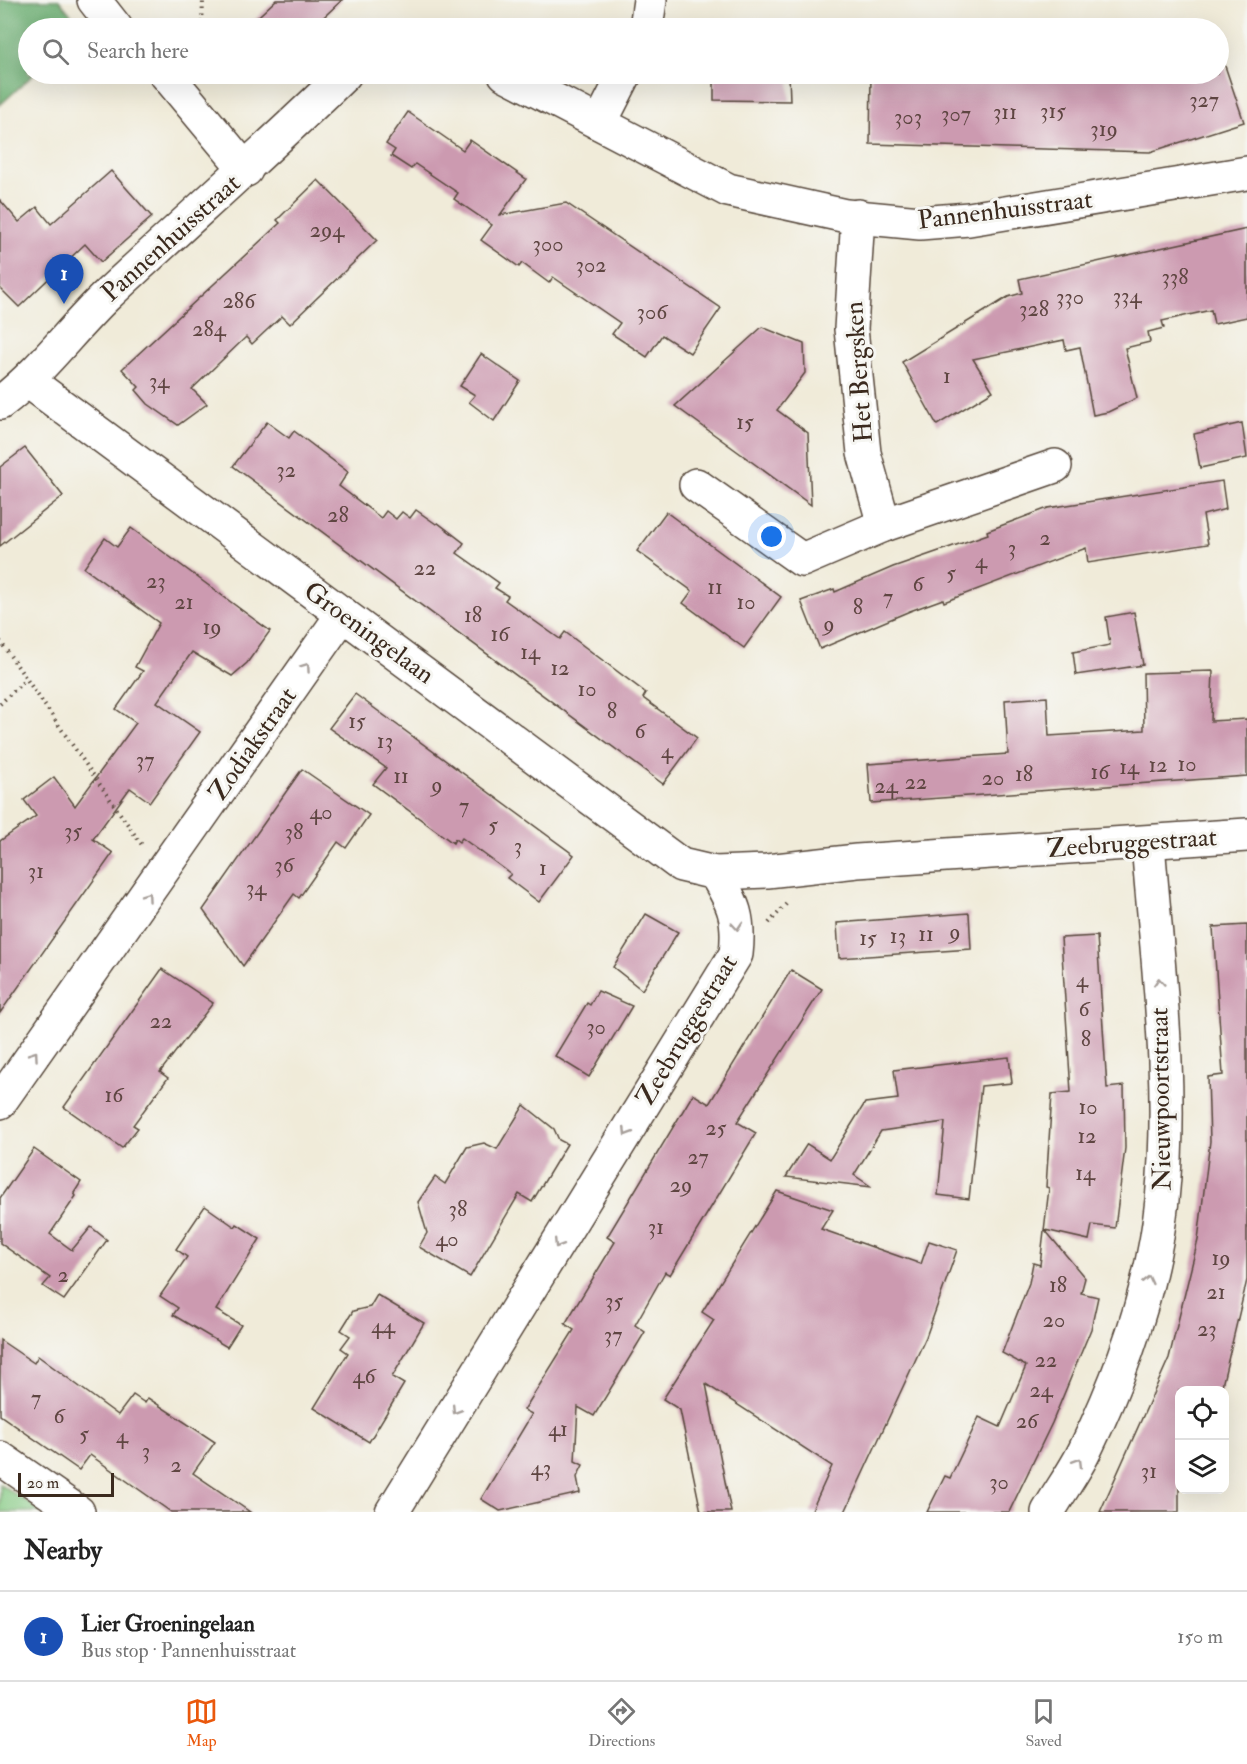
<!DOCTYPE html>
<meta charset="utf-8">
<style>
:root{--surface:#fff;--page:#f6f6f6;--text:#222;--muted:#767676;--line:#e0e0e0;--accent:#ea580c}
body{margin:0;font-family:"IM FELL Double Pica",serif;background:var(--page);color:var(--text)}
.controls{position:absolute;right:18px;bottom:18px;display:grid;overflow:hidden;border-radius:12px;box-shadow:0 6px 24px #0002}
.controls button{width:54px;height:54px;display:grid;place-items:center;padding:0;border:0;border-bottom:2px solid var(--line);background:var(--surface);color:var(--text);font:30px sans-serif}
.scale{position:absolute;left:18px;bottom:15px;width:96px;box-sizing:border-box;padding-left:6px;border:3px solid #3b2a1e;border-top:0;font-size:16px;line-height:21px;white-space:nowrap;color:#3b2a1e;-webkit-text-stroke:4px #f6f6f2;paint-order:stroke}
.you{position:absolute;left:772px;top:537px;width:21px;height:21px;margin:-15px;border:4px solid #fff;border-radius:50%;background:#1a73e8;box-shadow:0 0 0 9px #1a73e833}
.badge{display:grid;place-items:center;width:39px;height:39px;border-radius:50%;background:var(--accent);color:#fff;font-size:20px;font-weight:700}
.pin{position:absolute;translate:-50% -50px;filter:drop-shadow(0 2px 3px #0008)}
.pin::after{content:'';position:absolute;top:32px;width:21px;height:18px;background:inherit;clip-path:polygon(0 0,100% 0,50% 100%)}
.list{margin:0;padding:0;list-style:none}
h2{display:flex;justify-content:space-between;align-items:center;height:78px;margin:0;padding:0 24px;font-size:26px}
h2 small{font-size:20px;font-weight:400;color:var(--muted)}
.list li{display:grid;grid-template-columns:39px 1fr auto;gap:18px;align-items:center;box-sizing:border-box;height:90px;padding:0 24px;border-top:2px solid var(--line)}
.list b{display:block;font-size:22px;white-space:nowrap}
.list p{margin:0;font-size:20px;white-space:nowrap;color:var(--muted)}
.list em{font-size:20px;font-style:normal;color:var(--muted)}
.icon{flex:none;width:33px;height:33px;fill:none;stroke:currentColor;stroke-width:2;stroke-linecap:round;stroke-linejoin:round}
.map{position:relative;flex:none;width:1247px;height:1512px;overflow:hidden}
.search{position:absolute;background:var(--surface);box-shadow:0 6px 24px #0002;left:18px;right:18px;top:18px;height:66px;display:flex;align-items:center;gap:15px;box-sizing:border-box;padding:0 21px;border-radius:33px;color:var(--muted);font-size:22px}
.sheet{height:168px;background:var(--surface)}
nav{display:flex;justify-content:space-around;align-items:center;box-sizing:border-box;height:84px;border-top:2px solid var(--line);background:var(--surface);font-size:16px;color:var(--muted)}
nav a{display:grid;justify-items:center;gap:3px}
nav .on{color:var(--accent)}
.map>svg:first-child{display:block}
.green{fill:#85ca84;stroke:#607a51;stroke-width:1.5}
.forest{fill:#6cae72;stroke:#546c48;stroke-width:1.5}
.building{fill:#cc9ab0}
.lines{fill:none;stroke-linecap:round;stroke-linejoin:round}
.minor-casing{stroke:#56473a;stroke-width:36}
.path{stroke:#56473a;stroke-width:4;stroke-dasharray:1.5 4.5;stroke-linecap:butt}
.minor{stroke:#fff;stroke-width:33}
.oneway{stroke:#a79f9a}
.labels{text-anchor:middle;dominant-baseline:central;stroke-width:6;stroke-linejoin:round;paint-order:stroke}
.number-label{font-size:22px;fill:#5f4642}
.street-label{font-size:26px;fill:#3b2a1e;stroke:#f6f6f2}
</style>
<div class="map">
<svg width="1247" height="1512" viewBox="0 0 1247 1512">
<rect width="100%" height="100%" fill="#f6f6f2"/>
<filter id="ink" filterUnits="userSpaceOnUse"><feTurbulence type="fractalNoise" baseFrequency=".0167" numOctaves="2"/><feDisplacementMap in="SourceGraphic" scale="12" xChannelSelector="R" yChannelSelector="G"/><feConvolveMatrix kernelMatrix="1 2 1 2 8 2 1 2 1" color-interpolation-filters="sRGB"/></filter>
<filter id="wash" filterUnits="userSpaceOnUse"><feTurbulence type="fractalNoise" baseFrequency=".008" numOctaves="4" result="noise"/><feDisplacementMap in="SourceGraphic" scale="24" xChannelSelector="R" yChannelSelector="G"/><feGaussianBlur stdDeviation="1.35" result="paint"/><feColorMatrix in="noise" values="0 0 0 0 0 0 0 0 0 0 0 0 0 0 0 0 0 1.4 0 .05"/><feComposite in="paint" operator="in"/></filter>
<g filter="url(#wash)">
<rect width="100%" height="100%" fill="#f0ebd9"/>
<path class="green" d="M0,1484L42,1512H0Z"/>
<path class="forest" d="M0,0H59L82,28H28V74H34L0,105Z"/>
<g id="blocks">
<g class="building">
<path d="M276,0H342L312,28H246Z"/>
<path d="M1224,63L1244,122L1150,152L870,144L871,74H1218V64Z"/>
<path d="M714,74H789L790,101L714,100Z"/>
<path d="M408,112L463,150L470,140L526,179L500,215L566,203L721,308L690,353L662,335L647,357L612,334L620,323L553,277L549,283L522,263L519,267L481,240L492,225L454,199L458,193L415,164L411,169L391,156L395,150L386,144Z"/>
<path d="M111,171L152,217L101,262L85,244L19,307L0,288V200L19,222L37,207L51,224Z"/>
<path d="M318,180L377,240L290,324L282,316L252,344L246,337L192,389L207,404L178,425L148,404L136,390L139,387L122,369L280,223L277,220Z"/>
<path d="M1247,229V317L1214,324L1211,310L1162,321L1164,328L1148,332L1150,342L1125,348L1137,398L1108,412L1093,415L1080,347L1066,350L1064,340L973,359L993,391L937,425L902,362L1008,297L1022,293L1019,279Z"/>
<path d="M762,327L804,344L805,373L777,410L808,433L811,505L675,406Z"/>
<path d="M481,354L520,381L494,421L469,402L475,395L460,386Z"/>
<path d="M267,422L289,438L294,431L348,472L339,486L381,518L386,511L396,519L402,512L410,518L416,510L436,524L438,523L464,543L457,553L499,583L495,588L508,596L505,600L560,639L565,632L646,693L643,698L697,738L663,784L233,466Z"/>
<path d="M1242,423L1247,458L1200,468L1194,434Z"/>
<path d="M25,448L63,496L0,546V467Z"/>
<path d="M1222,481L1226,509L1203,515L1208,544L1088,563L1086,548L944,602L943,599L910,611L820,649L801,601L834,589L835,592L893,567L988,534L987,531L1048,508Z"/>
<path d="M666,512L781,597L744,648L683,603L692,591L637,551Z"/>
<path d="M131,528L270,631L247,663L232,676L192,652L157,702L200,732L150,802L130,788L93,839L113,853L0,1013V841L36,816L24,800L54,777L75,806L136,723L116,709L143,671L135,667L159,623L84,568L105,538L117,547Z"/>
<path d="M1134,612L1143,665L1076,675L1073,652L1110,645L1106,617Z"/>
<path d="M1213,671L1211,721L1247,719V776L871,803L868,764L1008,754L1005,700L1047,697L1049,736L1144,730L1143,673Z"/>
<path d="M355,694L574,855L539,902L507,878L511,874L462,838L459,842L455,839L453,843L373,784L386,768L329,728Z"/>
<path d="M302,769L369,815L346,848L338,842L299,898L294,894L243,966L203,910Z"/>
<path d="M969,913L971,949L839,958L837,923Z"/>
<path d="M646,914L678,932L642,990L613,967Z"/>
<path d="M1247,925V1280L1221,1390H1179V1512H1100L1169,1358L1198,1240L1210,1141L1208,1077L1223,1075L1213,927Z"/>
<path d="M1097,936L1107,1088L1124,1086L1125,1148L1115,1228L1092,1225L1089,1240L1045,1230L1085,1278L1081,1293L1098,1297L1091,1329L1052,1423L1009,1512H927L945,1476L950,1478L979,1417L1000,1427L1026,1366L1002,1353L1029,1283L1033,1263L1040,1265L1049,1188L1046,1187L1052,1094L1071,1092L1061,938Z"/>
<path d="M162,969L213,1003L160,1072L168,1078L133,1125L138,1128L122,1148L64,1107Z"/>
<path d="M791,970L822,989L737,1122L756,1133L670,1275L665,1272L635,1325L645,1332L594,1416L578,1407L575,1461L583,1465L577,1477L580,1493L500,1511L481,1499L532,1414L524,1410L574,1330L565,1324L615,1242L607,1237L693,1094L709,1104Z"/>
<path d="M598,991L632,1006L589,1077L555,1056L587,1003L590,1005Z"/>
<path d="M1009,1057L1012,1083L981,1086L969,1199L938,1195L945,1122L881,1131L854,1175L872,1187L786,1177L807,1144L830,1159L865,1103L898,1099L894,1070Z"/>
<path d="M524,1105L554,1129L559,1140L567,1144L532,1202L519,1194L470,1277L419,1247L427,1233L418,1202L435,1177L445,1184L467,1147L484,1143L497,1149Z"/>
<path d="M34,1149L81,1182L74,1193L76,1196L50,1234L72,1250L91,1227L107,1240L64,1300L43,1286L50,1278L0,1243V1198Z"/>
<path d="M777,1191L833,1210L821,1229L921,1264L929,1241L957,1250L926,1337L845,1512H811L832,1466L706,1384L731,1512H701L680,1410L663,1399L714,1320L702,1312Z"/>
<path d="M205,1206L235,1227L237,1224L260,1239L216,1310L241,1325L227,1347L173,1315L178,1308L160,1296L187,1257L176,1249Z"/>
<path d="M377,1295L424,1323L392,1377L404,1384L369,1442L314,1408L348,1353L341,1348L350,1336L341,1330L353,1311L370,1307Z"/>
<path d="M0,1340L34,1363L38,1356L118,1415L133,1395L145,1403L148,1398L215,1442L193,1473L250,1512H171L90,1455L79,1470L0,1415Z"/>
</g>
</g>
</g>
<g filter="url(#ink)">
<use href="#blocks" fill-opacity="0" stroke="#56473a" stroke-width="1.5"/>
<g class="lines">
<defs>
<g id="minor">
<path d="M94,0L116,28"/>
<path d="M646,28L650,0"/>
<path d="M166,74L246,170"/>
<path d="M505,74L728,190L846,216L920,223L969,219L1247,173"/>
<path d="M600,123L625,74"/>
<path d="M858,216L851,329L864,453L884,525L1055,466"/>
<path d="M28,381L681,865L715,873L767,871L857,861L1247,835"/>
<path d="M0,403C40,373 69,332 105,297C185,222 267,150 345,74"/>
<path d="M696,485L802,560L884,525"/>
<path d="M0,1102L343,614"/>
<path d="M0,1458L78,1512"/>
<path d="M392,1512L736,954C740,918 734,904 715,873"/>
<path d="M1048,1512C1060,1491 1075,1471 1085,1450C1123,1372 1153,1286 1162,1200C1174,1083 1157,959 1148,843"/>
</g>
</defs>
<use href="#minor" class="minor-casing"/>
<g class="path">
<path d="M202,28L203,0"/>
<path d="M0,641L142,845"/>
<path d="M0,704L26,679"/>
<path d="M769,923L788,902"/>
</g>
<use href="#minor" class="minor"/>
</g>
<defs><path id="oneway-chevron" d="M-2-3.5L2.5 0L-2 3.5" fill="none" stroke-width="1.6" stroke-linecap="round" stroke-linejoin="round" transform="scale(1.5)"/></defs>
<g class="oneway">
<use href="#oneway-chevron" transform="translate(306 667) rotate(-55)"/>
<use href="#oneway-chevron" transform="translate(147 896) rotate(-55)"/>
<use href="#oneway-chevron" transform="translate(737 926) rotate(85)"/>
<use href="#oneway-chevron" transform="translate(1159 982) rotate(-94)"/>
<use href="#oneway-chevron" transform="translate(34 1055) rotate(-55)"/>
<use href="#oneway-chevron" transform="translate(627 1132) rotate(122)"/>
<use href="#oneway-chevron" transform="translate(558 1244) rotate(122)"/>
<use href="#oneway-chevron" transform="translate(1148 1280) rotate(-77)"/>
<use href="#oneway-chevron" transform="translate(456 1410) rotate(122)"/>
<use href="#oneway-chevron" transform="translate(1078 1462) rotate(-59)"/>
</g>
</g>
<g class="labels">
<g class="number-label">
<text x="1204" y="100">327</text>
<text x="1053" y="111">315</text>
<text x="1005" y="112">311</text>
<text x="956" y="114">307</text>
<text x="908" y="117">303</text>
<text x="1104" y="129">319</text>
<text x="327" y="230">294</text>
<text x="548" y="244">300</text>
<text x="591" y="265">302</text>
<text x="1175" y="277">338</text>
<text x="1127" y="296">334</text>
<text x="1070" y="297">330</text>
<text x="239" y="301">286</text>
<text x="1034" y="309">328</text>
<text x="652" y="312">306</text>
<text x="209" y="329">284</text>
<text x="947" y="376">1</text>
<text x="159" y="381">34</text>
<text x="745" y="422">15</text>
<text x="286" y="470">32</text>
<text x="338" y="515">28</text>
<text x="1045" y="538">2</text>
<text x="1012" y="548">3</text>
<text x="981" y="561">4</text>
<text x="425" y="568">22</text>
<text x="951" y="573">5</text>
<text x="156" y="581">23</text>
<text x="918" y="584">6</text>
<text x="715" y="587">11</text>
<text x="888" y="597">7</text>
<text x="184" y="602">21</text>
<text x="746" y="602">10</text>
<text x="858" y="607">8</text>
<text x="473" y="615">18</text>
<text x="829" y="624">9</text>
<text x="212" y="627">19</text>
<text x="500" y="634">16</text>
<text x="530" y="652">14</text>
<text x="560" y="668">12</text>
<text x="587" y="689">10</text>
<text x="612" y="711">8</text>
<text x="357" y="721">15</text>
<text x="640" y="731">6</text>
<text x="385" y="741">13</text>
<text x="667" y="751">4</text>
<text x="145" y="760">37</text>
<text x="1187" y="764">10</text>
<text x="1158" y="765">12</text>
<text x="1129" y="767">14</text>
<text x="1100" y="772">16</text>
<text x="1024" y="774">18</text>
<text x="401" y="776">11</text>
<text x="993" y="778">20</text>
<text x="916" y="782">22</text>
<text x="437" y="785">9</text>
<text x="886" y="786">24</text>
<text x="464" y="806">7</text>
<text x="321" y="812">40</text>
<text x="493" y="825">5</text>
<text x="73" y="831">35</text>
<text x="294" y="832">38</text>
<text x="518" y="846">3</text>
<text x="284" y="865">36</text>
<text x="543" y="868">1</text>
<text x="36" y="871">31</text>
<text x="256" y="888">34</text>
<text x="955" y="932">9</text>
<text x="926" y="934">11</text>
<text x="898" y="936">13</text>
<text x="868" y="938">15</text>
<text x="1082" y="980">4</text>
<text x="1084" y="1009">6</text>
<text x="161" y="1021">22</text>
<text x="596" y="1027">30</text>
<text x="1086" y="1039">8</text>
<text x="114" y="1095">16</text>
<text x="1088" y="1107">10</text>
<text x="716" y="1128">25</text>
<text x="1087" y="1136">12</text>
<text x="698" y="1157">27</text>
<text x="1085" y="1173">14</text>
<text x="681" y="1185">29</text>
<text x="458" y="1209">38</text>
<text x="656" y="1227">31</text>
<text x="447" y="1239">40</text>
<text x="1221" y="1258">19</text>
<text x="63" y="1275">2</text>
<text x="1058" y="1285">18</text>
<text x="1216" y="1292">21</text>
<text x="614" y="1301">35</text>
<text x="1054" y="1320">20</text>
<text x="383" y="1326">44</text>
<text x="1207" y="1329">23</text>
<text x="613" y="1335">37</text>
<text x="1046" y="1360">22</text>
<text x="364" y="1376">46</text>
<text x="1041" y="1390">24</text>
<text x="36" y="1398">7</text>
<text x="59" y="1416">6</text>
<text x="1027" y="1421">26</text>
<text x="558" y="1429">41</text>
<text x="84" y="1434">5</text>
<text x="122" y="1436">4</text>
<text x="146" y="1451">3</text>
<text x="176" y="1465">2</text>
<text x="541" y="1468">43</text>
<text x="1149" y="1471">31</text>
<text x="999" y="1482">30</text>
</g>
<g class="street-label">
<text transform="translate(1005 210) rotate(-7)">Pannenhuisstraat</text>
<text transform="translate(171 238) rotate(-42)">Pannenhuisstraat</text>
<text transform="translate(859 372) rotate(-94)">Het Bergsken</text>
<text transform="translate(369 633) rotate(36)">Groeningelaan</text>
<text transform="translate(253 744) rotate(-55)">Zodiakstraat</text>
<text transform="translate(1132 843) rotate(-4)">Zeebruggestraat</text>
<text transform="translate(687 1030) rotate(-59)">Zeebruggestraat</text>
<text transform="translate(1161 1099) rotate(-91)">Nieuwpoortstraat</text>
</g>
</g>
</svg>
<div class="controls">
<button><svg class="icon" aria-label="locate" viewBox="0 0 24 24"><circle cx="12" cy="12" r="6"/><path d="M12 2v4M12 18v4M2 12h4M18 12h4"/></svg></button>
<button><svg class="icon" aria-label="layers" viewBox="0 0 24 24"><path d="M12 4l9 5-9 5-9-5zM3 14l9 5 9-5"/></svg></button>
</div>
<div class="scale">20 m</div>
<div class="you"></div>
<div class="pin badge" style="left:64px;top:304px;background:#1a4fb4">1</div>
<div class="search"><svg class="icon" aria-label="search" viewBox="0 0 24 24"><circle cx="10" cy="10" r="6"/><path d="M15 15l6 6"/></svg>Search here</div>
</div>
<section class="sheet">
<h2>Nearby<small></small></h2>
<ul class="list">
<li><span class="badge" style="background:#1a4fb4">1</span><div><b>Lier Groeningelaan</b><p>Bus stop · Pannenhuisstraat</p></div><em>150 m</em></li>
</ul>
</section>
<nav>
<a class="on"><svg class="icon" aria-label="map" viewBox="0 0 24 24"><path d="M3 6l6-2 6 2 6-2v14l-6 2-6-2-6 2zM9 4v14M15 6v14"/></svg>Map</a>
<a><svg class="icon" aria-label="directions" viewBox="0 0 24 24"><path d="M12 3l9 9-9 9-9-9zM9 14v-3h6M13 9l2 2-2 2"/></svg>Directions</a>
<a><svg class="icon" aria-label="saved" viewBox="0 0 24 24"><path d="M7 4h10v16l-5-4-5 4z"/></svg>Saved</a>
</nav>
